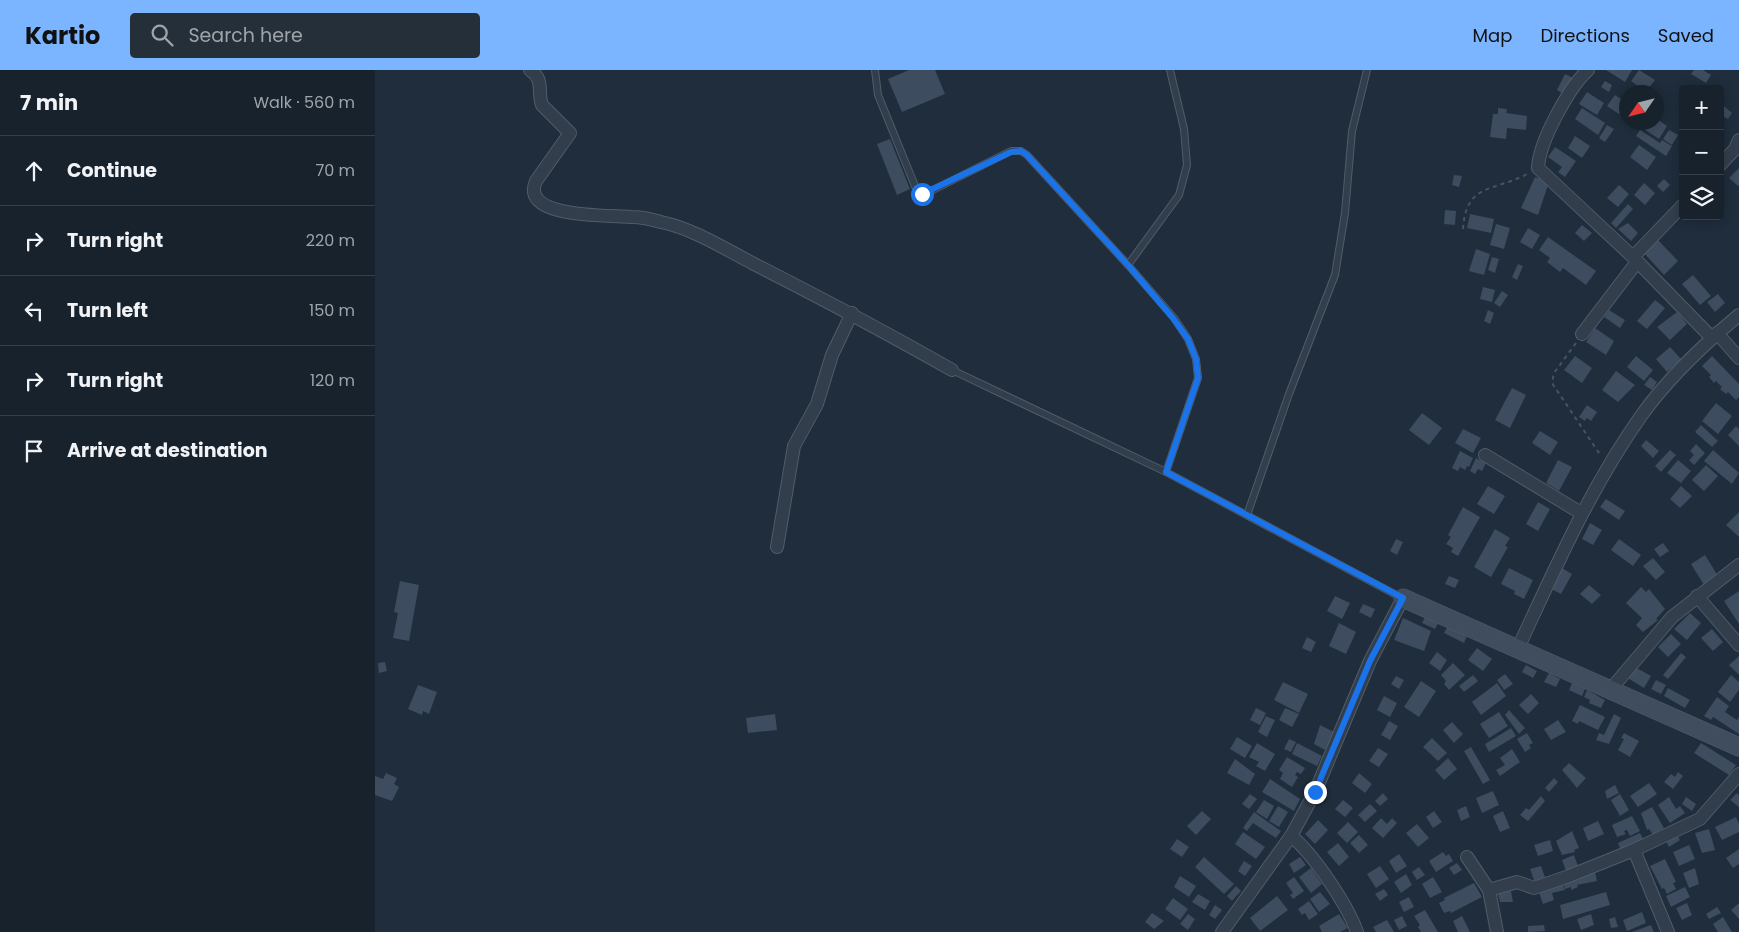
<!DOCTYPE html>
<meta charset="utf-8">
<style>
:root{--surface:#17222d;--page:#242f39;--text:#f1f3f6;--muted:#9ea4aa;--line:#363f49;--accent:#7bb5ff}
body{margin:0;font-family:Poppins,sans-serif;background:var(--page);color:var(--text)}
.controls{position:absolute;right:15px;top:15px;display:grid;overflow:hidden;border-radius:5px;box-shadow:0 2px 12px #0003}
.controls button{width:45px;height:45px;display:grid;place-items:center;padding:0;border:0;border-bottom:1px solid var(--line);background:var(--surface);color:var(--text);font:25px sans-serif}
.compass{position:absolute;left:1244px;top:15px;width:45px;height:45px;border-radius:50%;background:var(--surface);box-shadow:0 2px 12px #0003;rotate:235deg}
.stop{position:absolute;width:15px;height:15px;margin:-11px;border:4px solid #1a73e8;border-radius:50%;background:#fff}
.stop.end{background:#1a73e8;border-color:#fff;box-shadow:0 1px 5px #0008}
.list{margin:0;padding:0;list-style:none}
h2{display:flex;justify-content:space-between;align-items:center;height:65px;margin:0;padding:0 20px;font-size:21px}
h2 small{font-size:16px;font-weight:400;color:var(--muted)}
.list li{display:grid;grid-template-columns:32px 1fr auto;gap:15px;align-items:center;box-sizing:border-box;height:70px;padding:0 20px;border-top:1px solid var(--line)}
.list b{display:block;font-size:19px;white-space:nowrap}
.list em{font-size:16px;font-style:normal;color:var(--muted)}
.icon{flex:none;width:28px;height:28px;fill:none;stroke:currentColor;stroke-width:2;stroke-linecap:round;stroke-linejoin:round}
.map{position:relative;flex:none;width:1364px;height:862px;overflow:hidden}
header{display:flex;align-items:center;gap:30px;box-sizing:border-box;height:70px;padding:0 25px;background:var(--accent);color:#111}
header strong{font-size:24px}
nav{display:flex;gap:28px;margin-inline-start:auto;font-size:18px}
.search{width:350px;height:45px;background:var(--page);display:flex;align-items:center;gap:12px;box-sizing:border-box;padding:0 18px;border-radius:5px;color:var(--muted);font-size:19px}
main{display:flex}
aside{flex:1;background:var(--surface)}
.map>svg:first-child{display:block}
.building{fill:#3d4c5e}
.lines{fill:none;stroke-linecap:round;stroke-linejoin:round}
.lane-casing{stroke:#505c69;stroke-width:8}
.street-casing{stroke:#505c69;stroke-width:14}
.secondary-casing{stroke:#505c69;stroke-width:19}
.path{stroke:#3f585a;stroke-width:2;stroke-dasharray:4 4;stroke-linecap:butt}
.lane{stroke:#333e4c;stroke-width:6}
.street{stroke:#333e4c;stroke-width:12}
.secondary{stroke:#404d5f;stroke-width:18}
.route{stroke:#1a73e8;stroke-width:6}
</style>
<header>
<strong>Kartio</strong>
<div class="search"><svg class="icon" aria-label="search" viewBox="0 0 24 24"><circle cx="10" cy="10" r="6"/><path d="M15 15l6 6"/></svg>Search here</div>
<nav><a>Map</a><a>Directions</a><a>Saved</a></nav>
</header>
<main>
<aside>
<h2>7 min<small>Walk · 560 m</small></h2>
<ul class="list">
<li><svg class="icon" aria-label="ahead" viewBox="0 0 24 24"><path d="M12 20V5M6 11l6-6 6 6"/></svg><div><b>Continue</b></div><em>70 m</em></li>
<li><svg class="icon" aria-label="right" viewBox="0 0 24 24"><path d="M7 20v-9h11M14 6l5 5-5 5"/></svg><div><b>Turn right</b></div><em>220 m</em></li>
<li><svg class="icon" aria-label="left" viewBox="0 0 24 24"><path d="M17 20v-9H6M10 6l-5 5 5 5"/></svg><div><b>Turn left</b></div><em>150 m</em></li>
<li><svg class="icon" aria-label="right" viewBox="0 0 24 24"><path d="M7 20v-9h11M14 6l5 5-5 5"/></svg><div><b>Turn right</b></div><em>120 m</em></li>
<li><svg class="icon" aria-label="arrive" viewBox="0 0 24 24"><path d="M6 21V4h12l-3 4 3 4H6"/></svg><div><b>Arrive at destination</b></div></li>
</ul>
</aside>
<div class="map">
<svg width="1364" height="862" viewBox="0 0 1364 862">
<rect width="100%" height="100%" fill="#1f2d3c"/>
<g class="building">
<path d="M534,0H560L570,24L527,42L513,9Z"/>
<path d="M1231,0H1257L1250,12Z"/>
<path d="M1264,0L1280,10L1271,22L1256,11Z"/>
<path d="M1319,0H1328L1336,5L1331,13L1316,4Z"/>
<path d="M1190,4L1198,8L1190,25L1182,20Z"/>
<path d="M1230,11L1237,15L1234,22L1226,17Z"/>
<path d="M1212,22L1229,33L1222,45L1204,34Z"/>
<path d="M1240,25L1252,33L1244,44L1232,36Z"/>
<path d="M1345,33L1357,43L1353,49L1345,44Z"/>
<path d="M1123,38L1132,39L1131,43L1152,46L1151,60L1132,58L1131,69L1115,67L1118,44H1123Z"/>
<path d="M1207,38L1230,53L1223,65L1200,49Z"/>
<path d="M1282,49L1292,56L1284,69L1269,59L1273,52H1282Z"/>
<path d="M1232,55L1239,59L1230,72L1224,68Z"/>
<path d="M1265,60L1285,73L1287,70L1297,76L1291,86L1261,66Z"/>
<path d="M1294,60L1303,65L1297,75L1288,69Z"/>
<path d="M1200,66L1215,76L1207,88L1193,78Z"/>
<path d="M515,69L535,119L522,125L502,74Z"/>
<path d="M1264,75L1281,87L1272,100L1255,87Z"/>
<path d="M1180,77L1201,91L1190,107L1183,102L1187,97L1173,87Z"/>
<path d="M1364,98V115L1363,116L1354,108Z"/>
<path d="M1079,105L1087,106L1084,117L1077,115Z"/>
<path d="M1160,107L1174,112L1163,145L1146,138Z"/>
<path d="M1289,109L1295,115L1288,122L1282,116Z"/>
<path d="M1269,113L1280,123L1270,135L1259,125Z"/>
<path d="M1244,115L1254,124L1243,137L1232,128Z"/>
<path d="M1253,134L1258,139L1241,158L1236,153Z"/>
<path d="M1070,140L1081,141L1080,155L1069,154Z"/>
<path d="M1095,144L1119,149L1116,163L1092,158Z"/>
<path d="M1253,153L1263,163L1256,171L1243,159Z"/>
<path d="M1121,154L1135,158L1129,179L1115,175Z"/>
<path d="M1207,155L1217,163L1209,171L1200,163Z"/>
<path d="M1153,158L1165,165L1157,179L1145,172Z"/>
<path d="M1173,167L1221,201L1211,215L1188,198L1185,202L1172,192L1175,188L1164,180Z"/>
<path d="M1283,170L1303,191L1289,205L1269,183Z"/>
<path d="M1101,179L1115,184L1109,205L1094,201Z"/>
<path d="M1117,187L1124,189L1120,203L1113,200Z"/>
<path d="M1143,194L1148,196L1142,210L1137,207Z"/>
<path d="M1318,205L1336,226L1325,235L1307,214Z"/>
<path d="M1108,217L1120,220L1117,232L1105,229Z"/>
<path d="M1127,221L1133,225L1125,237L1119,233Z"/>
<path d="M1343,224L1350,233L1340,242L1332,232Z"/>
<path d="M1280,230L1290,238L1272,259L1262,251Z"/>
<path d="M1113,240L1119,243L1115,254L1109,251Z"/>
<path d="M1234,240L1250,250L1245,258L1229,247Z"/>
<path d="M1302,242L1312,254L1295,270L1282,257Z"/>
<path d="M1220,258L1239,271L1231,285L1211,272Z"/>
<path d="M1295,277L1306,289L1292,302L1281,289Z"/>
<path d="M1200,286L1217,298L1207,313L1189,300Z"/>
<path d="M1261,286L1278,300L1269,311L1252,297Z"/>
<path d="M1337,286L1364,314V327L1361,330L1353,322L1351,324L1345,319L1347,317L1341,311L1339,313L1334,307L1336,305L1327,296Z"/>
<path d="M1241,301L1260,315L1243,332L1227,320Z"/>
<path d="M1275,307L1282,312L1277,320L1269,315Z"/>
<path d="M1137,318L1151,325L1135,358L1120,350Z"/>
<path d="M1341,333L1357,346L1343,364L1327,351Z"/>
<path d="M1212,335L1222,342L1216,351L1212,348L1210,351L1204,347Z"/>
<path d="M1047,343L1067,358L1054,375L1034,360Z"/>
<path d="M1326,355L1343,371L1337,377L1320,362Z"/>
<path d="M1361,356L1364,359V376L1353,365Z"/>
<path d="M1088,359L1106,368L1098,383L1080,373Z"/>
<path d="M1165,361L1183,372L1175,385L1157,373Z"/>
<path d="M1271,370L1284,381L1278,388L1266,376Z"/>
<path d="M1321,374L1330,383L1319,395L1314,390L1319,385L1315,381Z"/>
<path d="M1295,380L1301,385L1286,402L1280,396Z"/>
<path d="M1338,380L1364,403L1357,414L1329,391Z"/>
<path d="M1085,381L1098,388L1094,397L1092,396L1090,400L1085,397L1083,401L1077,398Z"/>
<path d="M1101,388L1111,393L1107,401L1103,399L1100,404L1095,401Z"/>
<path d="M1183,390L1197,397L1184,421L1171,413Z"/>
<path d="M1303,390L1316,401L1306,413L1292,403Z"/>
<path d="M1331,395L1343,406L1329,421L1317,410Z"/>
<path d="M1113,416L1130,426L1119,444L1102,434Z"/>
<path d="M1306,416L1317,426L1305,438L1295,429Z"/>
<path d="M1231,429L1250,441L1244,450L1225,437Z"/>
<path d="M1163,432L1175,439L1163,461L1151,454Z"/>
<path d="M1088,437L1105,447L1083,486L1076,482L1078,478L1071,474L1076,467L1073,465Z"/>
<path d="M1364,442V467L1351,455Z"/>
<path d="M1215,453L1227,460L1218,475L1207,469Z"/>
<path d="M1120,459L1135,468L1130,476L1133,477L1116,507L1099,497Z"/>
<path d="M1021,469L1028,472L1022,485L1015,481Z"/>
<path d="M1244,469L1266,485L1258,496L1236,480Z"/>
<path d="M1288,473L1294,481L1285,487L1279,479Z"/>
<path d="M1330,485L1343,506L1329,515L1316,494Z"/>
<path d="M1278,488L1290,502L1281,510L1268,496Z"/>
<path d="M1134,498L1158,510L1149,529L1139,524L1140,521L1126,514Z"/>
<path d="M1187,498L1197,504L1186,524L1176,519Z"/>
<path d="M1074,506L1084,510L1080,518L1070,514Z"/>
<path d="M25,511L44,515L34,571L18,568L23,543L19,542Z"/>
<path d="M1214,515L1226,525L1217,534L1205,524Z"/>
<path d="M1266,517L1271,522L1274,519L1290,539L1281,549L1283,550L1268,562L1261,555L1267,548L1251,533Z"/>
<path d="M1364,521V554L1349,531Z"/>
<path d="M960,526L975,533L967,549L952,541Z"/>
<path d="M988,534L1000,539L996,548L984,542Z"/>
<path d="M1315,543L1326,553L1312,570L1299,559Z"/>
<path d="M1051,545L1064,552L1060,559L1047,553Z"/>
<path d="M1028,548L1056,561L1049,581L1019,570Z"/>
<path d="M964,553L981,562L971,584L954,576Z"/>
<path d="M1073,556L1092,566L1089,573L1069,563Z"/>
<path d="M1337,559L1348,572L1338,581L1326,568Z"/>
<path d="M1296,564L1306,574L1293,587L1283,577Z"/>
<path d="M932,567L941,572L936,582L927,578Z"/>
<path d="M1102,578L1117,589L1108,601L1093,590Z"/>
<path d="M1062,582L1072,590L1065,601L1054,593Z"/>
<path d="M1306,583L1311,587L1293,609L1288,605Z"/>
<path d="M1364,586V605L1354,595Z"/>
<path d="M10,592L12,601L4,603L3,593Z"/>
<path d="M1078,593L1090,605L1074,620L1069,614L1071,611L1066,605Z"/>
<path d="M1151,595L1162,601L1158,608L1147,602Z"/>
<path d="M1258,596L1276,606L1269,618L1251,607Z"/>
<path d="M1174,603L1185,609L1181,617L1169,612Z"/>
<path d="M1130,604L1138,614L1129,620L1122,610Z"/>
<path d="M1098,605L1103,611L1089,622L1084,616Z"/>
<path d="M1356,605L1364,612V620L1355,632L1343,622Z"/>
<path d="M1021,606L1029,610L1024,619L1016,614Z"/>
<path d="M1281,610L1291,615L1286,624L1276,619Z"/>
<path d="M1046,611L1061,621L1044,647L1029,637Z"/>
<path d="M908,612L933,624L924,643L899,630Z"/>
<path d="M1122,613L1131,626L1106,645L1097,632Z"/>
<path d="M1197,613L1210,619L1207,626L1194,620Z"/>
<path d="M43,615L62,622L54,644L48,641L47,645L33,639Z"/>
<path d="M1293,618L1315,630L1310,638L1289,626Z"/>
<path d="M1212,620L1230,630L1226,638L1214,633L1215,630L1209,627Z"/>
<path d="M1156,624L1164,633L1153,644L1144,635Z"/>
<path d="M1009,626L1022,633L1015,647L1002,640Z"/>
<path d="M1342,627L1354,636L1350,642L1362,650L1364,647V664L1338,647L1336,650L1329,646Z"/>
<path d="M1205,635L1230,647L1223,660L1204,651L1203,654L1197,651Z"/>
<path d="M881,638L891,643L885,655L875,650Z"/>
<path d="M910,638L924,644L917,657L904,650Z"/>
<path d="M1134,640L1150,658L1144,664L1130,645Z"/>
<path d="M1124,642L1133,656L1114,668L1105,654Z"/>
<path d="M400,644L402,660L373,663L371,648Z"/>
<path d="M1239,644L1246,648L1234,674L1221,670L1224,663L1229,665Z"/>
<path d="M891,646L900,650L892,667L883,662Z"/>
<path d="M1183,650L1191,662L1176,670L1169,659Z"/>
<path d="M1014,651L1023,656L1015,670L1006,665Z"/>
<path d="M1077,652L1088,664L1079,673L1068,660Z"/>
<path d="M945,655L959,662L950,680L939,674Z"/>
<path d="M1136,658L1141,666L1114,682L1110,674Z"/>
<path d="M1152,663L1158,673L1154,675L1156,678L1150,682L1142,669Z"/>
<path d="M1249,663L1264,671L1255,687L1243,680L1249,669L1246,668Z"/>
<path d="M862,667L877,676L870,688L855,679Z"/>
<path d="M1057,668L1072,683L1063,691L1048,677Z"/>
<path d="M914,669L921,672L916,682L909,679Z"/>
<path d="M882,673L900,684L890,701L881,696L884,692L874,687Z"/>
<path d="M922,673L947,686L942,696L917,684Z"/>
<path d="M1326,673L1361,695L1354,705L1319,683Z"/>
<path d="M1096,677L1115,710L1108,714L1089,681Z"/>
<path d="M1003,678L1013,684L1004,697L994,691Z"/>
<path d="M1137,679L1145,692L1125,706L1121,700L1130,695L1125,688Z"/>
<path d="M912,687L930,698L926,704L922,702L920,705L923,707L917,717L905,709L908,703L904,700Z"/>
<path d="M1073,688L1082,699L1069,710L1060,700Z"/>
<path d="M860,689L880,704L874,715L852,703Z"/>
<path d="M1194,693L1211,708L1202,718L1187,700Z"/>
<path d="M1303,702L1308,706L1298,719L1289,712L1296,704L1300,707Z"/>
<path d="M11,703L22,708L19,714L24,717L17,731L0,725V706L8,709Z"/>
<path d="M984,703L997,714L990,723L977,713Z"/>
<path d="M1179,708L1183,712L1174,722L1170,718Z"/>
<path d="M895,709L925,729L919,741L887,722Z"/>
<path d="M1274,713L1282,724L1263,737L1255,726Z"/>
<path d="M1240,715L1244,723L1232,729L1230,721Z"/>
<path d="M1118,721L1124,735L1107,743L1101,728Z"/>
<path d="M1008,723L1013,729L1005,736L1000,731Z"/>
<path d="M1362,723L1364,725V737L1355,730Z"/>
<path d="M875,724L882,729L874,739L867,734Z"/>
<path d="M1245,724L1254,740L1245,746L1236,730Z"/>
<path d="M1166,726L1170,731L1153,751L1145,745L1151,738L1154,740Z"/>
<path d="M1294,727L1301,739L1305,736L1310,743L1295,753L1283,735Z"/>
<path d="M1311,727L1321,734L1317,741L1307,734Z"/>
<path d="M889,730L899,736L892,749L881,742Z"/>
<path d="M968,730L978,738L970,747L960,739Z"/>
<path d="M995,734L1002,741L990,752L983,745Z"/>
<path d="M903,736L913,742L904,757L894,751Z"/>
<path d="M1091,736L1095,747L1086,751L1082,740Z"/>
<path d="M1277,737L1289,758L1278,765L1274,759L1272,760L1266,743Z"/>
<path d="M827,741L836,749L821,765L812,756Z"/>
<path d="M1059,741L1067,752L1058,758L1051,747Z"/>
<path d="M1128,741L1135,758L1125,762L1118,746Z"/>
<path d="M879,742L906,761L901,768L878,753L872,761L868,758Z"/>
<path d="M1257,746L1265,761L1255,766L1252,760L1249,761L1251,764L1242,767L1237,755Z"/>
<path d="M1361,747L1364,754V762L1347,770L1340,757Z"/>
<path d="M1006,748L1012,754L1017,748L1022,753L1008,768L997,758Z"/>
<path d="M943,750L953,760L940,774L930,764Z"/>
<path d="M1223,751L1229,764L1213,771L1208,758Z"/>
<path d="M973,752L983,762L972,773L962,763Z"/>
<path d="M1042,754L1054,768L1043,777L1031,763Z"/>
<path d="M1334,759L1340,780L1327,783L1320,763Z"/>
<path d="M1197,761L1204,778L1199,780L1200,782L1187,785L1181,771Z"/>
<path d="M868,762L890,777L881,789L860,774Z"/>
<path d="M1265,763L1269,771L1246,781L1243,773Z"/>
<path d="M984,765L993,775L984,783L975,773Z"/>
<path d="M1302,765L1305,770L1294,777L1291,771Z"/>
<path d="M802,769L814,777L807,787L795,779Z"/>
<path d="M1175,770L1178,781L1163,786L1159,775Z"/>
<path d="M963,773L974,787L964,796L952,782Z"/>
<path d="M1314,775L1320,789L1304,796L1298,782Z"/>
<path d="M1364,779V794L1358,798L1351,788Z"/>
<path d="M1068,782L1071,786L1074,784L1078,791L1061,802L1054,791Z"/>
<path d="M1024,784L1032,796L1021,803L1014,791Z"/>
<path d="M1199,785L1204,799L1192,804L1187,790Z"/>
<path d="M829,787L859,814L849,824L820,797Z"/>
<path d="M925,787L931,795L919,803L914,794Z"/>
<path d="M1290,789L1301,812L1298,813L1301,819L1292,824L1289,818L1287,819L1275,796Z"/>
<path d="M869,791L877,796L870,806L863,801Z"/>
<path d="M1082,793L1087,800L1079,805L1074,798Z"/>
<path d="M1005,796L1014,809L1001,818L992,804Z"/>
<path d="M1166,796L1171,810L1160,813L1155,799Z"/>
<path d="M1044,797L1050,805L1042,810L1037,802Z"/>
<path d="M936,798L947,814L936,823L924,807Z"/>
<path d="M1320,798L1324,814L1314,818L1308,803Z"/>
<path d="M1220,802L1222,811L1202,815L1203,817L1196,820V817L1190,819L1188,812Z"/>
<path d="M1031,804L1037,815L1026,823L1019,812Z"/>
<path d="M805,806L821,816L814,827L799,817Z"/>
<path d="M919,807L929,821L918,829L915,825L918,823L911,813Z"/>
<path d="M1058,807L1067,822L1055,828L1047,814Z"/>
<path d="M1187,812L1190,820L1177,823L1179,830L1168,834L1163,820Z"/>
<path d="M1099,813L1107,827L1076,843L1075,841L1069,843L1064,833L1070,830L1069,828Z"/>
<path d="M861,816L866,821L857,831L852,826Z"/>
<path d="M1310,817L1315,827L1296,837L1291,826Z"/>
<path d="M1009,819L1013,825L1005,831L1000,824Z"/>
<path d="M1136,821L1138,832H1125L1123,824Z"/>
<path d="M945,822L955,834L944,842L935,829Z"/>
<path d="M1231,822L1235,835L1188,849L1185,835Z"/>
<path d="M823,824L835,831L830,840L817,832Z"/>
<path d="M902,826L913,840L885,861L875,848Z"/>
<path d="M1034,827L1039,837L1029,842L1024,832Z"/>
<path d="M798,828L813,839L805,850L790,839Z"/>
<path d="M934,831L943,844L934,850L930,843L927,845L923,839Z"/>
<path d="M1312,833L1317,845L1307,850L1301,838Z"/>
<path d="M1364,833V849L1356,840Z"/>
<path d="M840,835L847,840L840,849L834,845Z"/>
<path d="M1342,837L1346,843L1334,849L1331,844Z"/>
<path d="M1050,840L1063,862H1046L1043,857L1045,855L1039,846Z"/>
<path d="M1267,842L1271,853L1252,861L1248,850Z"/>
<path d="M777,843L789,851L779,859L770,852Z"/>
<path d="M813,844L820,849L813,860L805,854Z"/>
<path d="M964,844L973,858L965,862H947L944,856Z"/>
<path d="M1216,844L1219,855L1206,860L1202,849Z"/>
<path d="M1027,846L1032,856L1024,860L1019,850Z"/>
<path d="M1087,846L1095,862H1083L1078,851Z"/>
<path d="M1240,847L1243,857L1236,858L1234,849Z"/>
<path d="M1348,847L1357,862H1343L1338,854Z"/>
<path d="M1012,850L1019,862H1001L998,857Z"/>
<path d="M1169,855L1170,861L1153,862V856Z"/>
<path d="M1276,855L1279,862H1257Z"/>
</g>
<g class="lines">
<defs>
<g id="lane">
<path d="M500,0L503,25L542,121L547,124L552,123L636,81H646L652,85L753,195L799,248L813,269L821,289L823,308L791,402L1027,528"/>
<path d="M753,195L804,125L812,95L809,59L795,0"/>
<path d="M577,300L791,402"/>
<path d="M872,445L914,324L960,205L970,143L977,61L992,0"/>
</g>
<g id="street">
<path d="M155,0C170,10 162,21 167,35L195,63L161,111C144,149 235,145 256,147C266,147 276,149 286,152C319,159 350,179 379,194C446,228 512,263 577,300"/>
<path d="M1213,0C1194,17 1164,72 1163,98L1258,187L1336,267"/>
<path d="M1345,95L1360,79L1364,70"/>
<path d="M1258,187L1308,135"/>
<path d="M1342,263L1364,288"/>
<path d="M1207,264L1262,192"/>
<path d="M1110,385L1206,443"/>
<path d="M402,477L419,376L442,334L457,285L477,243"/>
<path d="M1322,526L1364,575"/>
<path d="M1143,578C1180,499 1215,418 1266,346C1293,308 1328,275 1364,245"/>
<path d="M1236,619L1297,547L1364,495"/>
<path d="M916,766C938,783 973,836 982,862"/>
<path d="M1259,780L1293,862"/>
<path d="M1092,787L1114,820L1122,862"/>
<path d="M1114,820L1142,812L1159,818L1194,806L1259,780L1325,749L1364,704"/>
<path d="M847,862L916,766L940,722L995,591L1028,528"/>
</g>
<path id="secondary" d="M1028,528L1364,677"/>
</defs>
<use href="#lane" class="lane-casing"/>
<use href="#street" class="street-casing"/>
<use href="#secondary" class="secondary-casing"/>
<g class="path">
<path d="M1088,159C1091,112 1119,122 1152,104"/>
<path d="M1201,273L1179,303L1177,313L1226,386"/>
</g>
<use href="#lane" class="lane"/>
<use href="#street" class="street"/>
<use href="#secondary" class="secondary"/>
</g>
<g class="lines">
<path class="route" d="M547,124L636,82L646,81L652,85L753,195L798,248L813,269L821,289L823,308L791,402L1028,528L995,591L940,722"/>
</g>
</svg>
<div class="controls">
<button>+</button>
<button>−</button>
<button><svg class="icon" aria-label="layers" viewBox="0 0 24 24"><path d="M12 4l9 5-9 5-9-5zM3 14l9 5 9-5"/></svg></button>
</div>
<svg class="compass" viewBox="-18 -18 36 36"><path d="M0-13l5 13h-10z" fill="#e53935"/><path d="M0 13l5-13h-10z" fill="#9ea4aa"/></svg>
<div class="stop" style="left:547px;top:124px"></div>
<div class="stop end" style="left:940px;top:722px"></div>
</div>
</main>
